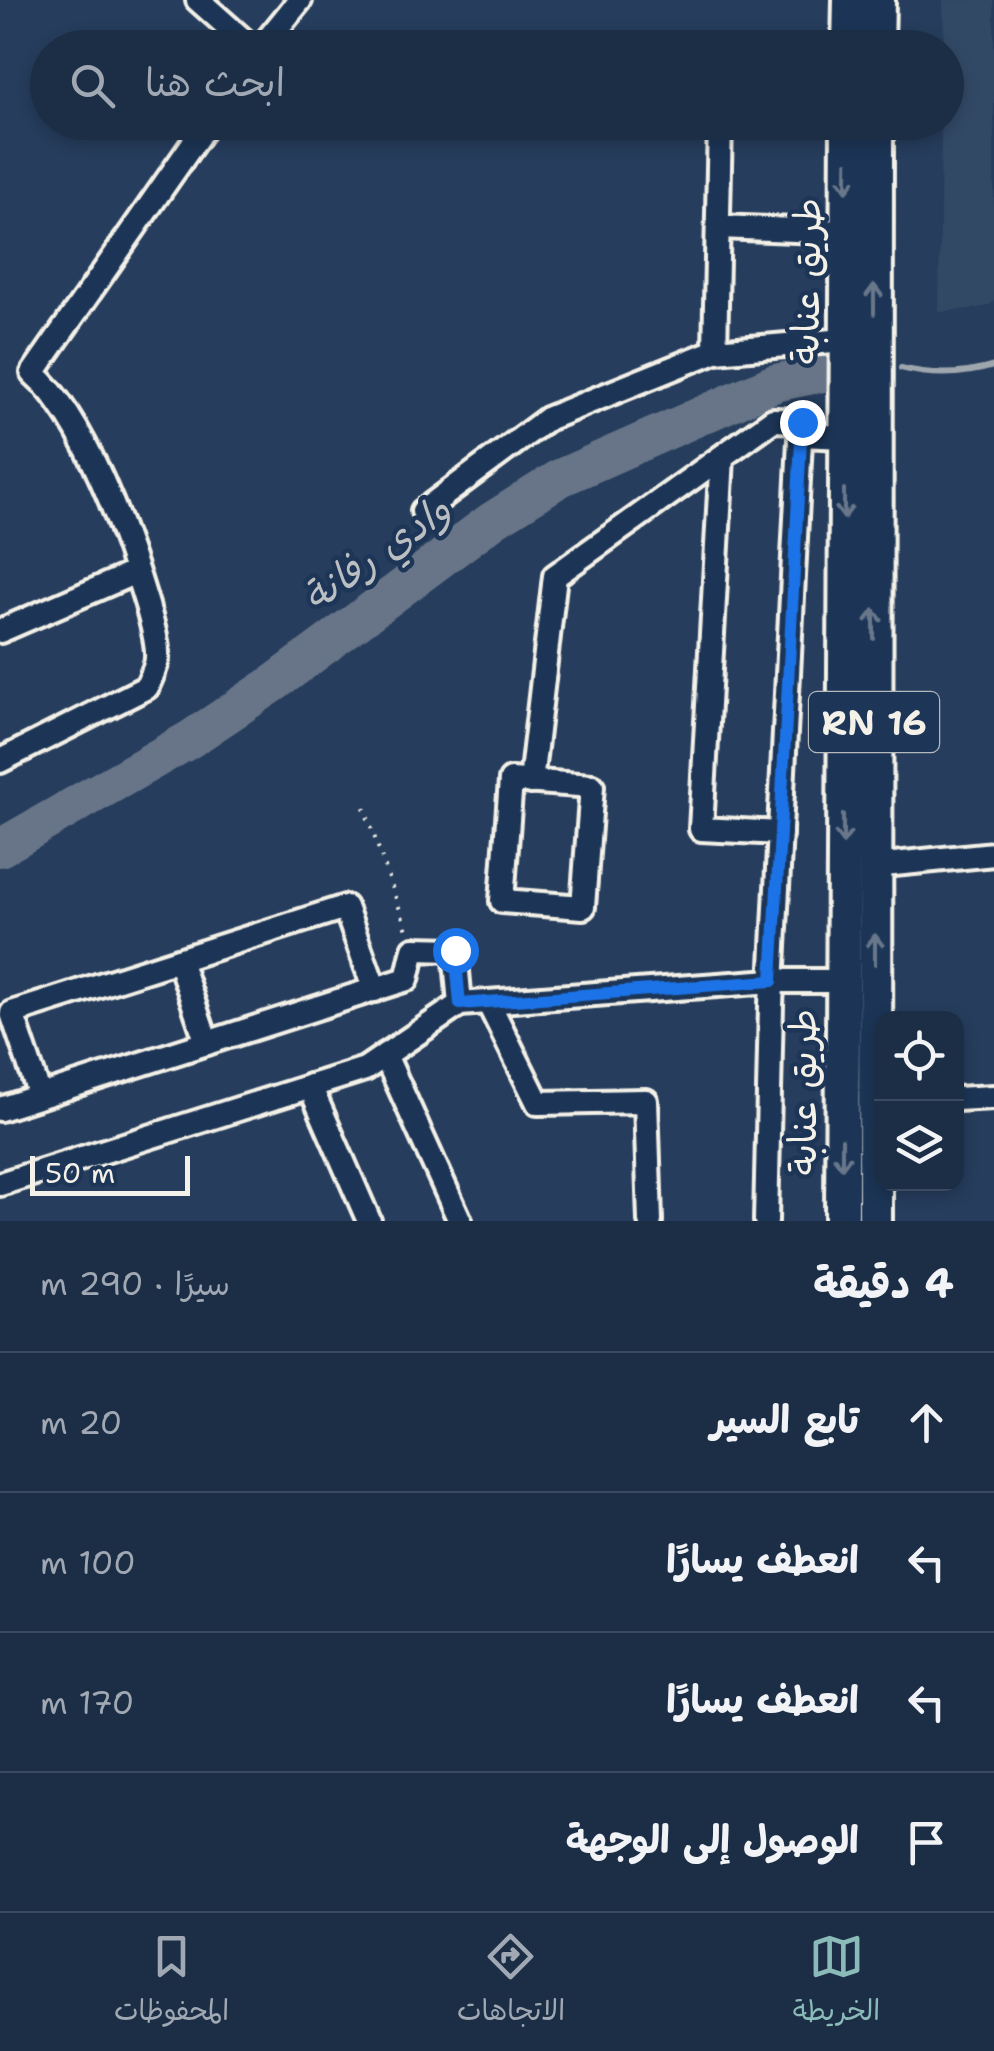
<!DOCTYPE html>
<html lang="ar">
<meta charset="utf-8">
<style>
:root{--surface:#1c2e46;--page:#25364d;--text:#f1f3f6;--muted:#a0a8b3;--line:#3a4a5f;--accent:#8bbbb9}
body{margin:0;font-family:"Shantell Sans","Playpen Sans Arabic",sans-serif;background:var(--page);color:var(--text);direction:rtl}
.controls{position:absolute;right:30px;bottom:30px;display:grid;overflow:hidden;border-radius:20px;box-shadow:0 5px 15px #0003}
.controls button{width:90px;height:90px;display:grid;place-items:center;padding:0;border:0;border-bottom:2px solid var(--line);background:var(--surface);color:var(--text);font:50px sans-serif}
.scale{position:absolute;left:30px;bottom:25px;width:160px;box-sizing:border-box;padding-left:10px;border:5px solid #f4f1e8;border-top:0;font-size:28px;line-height:35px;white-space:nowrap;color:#f4f1e8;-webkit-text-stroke:8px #1d3557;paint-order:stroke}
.stop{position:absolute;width:30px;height:30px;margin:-22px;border:8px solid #1a73e8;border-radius:50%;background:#fff}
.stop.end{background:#1a73e8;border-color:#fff;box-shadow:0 2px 10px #0008}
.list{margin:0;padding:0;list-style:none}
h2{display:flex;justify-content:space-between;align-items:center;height:130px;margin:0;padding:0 40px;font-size:42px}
h2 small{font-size:32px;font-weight:400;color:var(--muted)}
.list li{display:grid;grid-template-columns:65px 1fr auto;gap:30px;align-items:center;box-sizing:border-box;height:140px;padding:0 40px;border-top:2px solid var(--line)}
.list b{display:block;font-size:38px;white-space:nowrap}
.list em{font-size:32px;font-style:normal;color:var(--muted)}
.icon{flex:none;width:55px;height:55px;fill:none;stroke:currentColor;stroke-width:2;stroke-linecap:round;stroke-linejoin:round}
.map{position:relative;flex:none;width:994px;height:1221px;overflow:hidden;direction:ltr}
.search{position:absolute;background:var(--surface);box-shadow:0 5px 15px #0003;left:30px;right:30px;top:30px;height:110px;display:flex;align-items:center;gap:25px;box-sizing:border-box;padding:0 35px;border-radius:55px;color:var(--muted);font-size:38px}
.sheet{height:690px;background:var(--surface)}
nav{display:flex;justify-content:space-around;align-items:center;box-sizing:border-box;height:140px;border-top:2px solid var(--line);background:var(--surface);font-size:28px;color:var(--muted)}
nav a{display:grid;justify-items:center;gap:5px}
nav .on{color:var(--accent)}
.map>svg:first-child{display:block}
.built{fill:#334966}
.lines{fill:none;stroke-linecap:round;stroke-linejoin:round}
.stream{stroke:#9fa7ae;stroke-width:6}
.river{stroke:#677588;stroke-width:38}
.minor-casing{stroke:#f4f1e8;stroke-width:30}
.highway-casing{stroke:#f4f1e8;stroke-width:40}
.path{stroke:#f4f1e8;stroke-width:4;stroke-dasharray:2.5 8;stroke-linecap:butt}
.minor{stroke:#1d3557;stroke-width:22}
.highway{stroke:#1d3557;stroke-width:32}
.oneway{stroke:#68778a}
.route{stroke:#1a73e8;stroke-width:12}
.labels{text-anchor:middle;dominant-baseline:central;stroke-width:9;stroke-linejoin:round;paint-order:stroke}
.shield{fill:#1d3557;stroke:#b4b9bc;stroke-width:2.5}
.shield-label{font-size:35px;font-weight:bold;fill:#f4f1e8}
.street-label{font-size:38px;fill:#f4f1e8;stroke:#1d3557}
.water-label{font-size:40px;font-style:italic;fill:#bcbfc2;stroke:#1d3557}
</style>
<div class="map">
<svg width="994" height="1221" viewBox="0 0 994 1221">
<rect width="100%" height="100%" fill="#263d5d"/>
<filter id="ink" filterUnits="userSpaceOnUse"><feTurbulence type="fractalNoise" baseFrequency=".01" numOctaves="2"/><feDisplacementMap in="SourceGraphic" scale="20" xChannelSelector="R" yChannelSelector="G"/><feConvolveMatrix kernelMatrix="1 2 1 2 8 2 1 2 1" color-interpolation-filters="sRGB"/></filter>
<g filter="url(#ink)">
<path class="built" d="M943,0H994V302L985,307L939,312L941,123L946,122Z"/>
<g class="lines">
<path class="stream" d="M901,368C932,376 964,375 994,366"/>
<path class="river" d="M0,848L189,740L273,684L493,520L560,478L775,383L823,373"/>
<defs>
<g id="minor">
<path d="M198,0L252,48"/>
<path d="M261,48L300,0"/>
<path d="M719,227L845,232"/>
<path d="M715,351L720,122"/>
<path d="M801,435L844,437"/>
<path d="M722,457L701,829L780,833"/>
<path d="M423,511L547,419L715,351L845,340"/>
<path d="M0,631L136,572"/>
<path d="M0,761L147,687C150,678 157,667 157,658C158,641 151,621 147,605C127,538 86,419 33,373L208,122"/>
<path d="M511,780L592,786L583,907L502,901Z"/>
<path d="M531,782L555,576L773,420L801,421L771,1005L766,1221"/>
<path d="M874,866L994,854"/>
<path d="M179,960L207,1043"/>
<path d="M488,1002L538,1103L646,1101L650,1221"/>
<path d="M385,1055L460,1221"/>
<path d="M310,1086L369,1221"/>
<path d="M40,1096L12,1013L345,907L375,990"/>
<path d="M956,1099L994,1097"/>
<path d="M0,1109L407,979L414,949L455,950L460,1004"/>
<path d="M0,1184L365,1069L460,1004L772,981H842"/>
</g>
<g id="highway">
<path d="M849,48L850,0"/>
<path d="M877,48L878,0"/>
<path d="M842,1221L848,122"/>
<path d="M875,1221L876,122"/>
</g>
</defs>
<use href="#minor" class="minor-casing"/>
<use href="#highway" class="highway-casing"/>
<path class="path" d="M364,807L407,930"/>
<use href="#minor" class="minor"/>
<use href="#highway" class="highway"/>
</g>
<defs><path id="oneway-shaft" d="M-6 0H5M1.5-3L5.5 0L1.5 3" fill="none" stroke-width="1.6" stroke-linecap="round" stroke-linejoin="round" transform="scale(2.5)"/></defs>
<g class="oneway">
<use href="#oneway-shaft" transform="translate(847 177) rotate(91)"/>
<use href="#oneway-shaft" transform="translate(874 299) rotate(-90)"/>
<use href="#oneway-shaft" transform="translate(844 504) rotate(90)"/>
<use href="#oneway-shaft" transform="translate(874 624) rotate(-90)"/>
<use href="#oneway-shaft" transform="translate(843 829) rotate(90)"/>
<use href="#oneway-shaft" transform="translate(875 949) rotate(-90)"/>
<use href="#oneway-shaft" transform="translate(842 1154) rotate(90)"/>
</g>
</g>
<g class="lines" filter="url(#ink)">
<path class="route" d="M455,950L460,1004L772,981L802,422"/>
</g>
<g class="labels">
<rect class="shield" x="809" y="692" width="130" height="60" rx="8"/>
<g class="shield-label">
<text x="874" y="722">RN 16</text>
</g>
<g class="street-label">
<text transform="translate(806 281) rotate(-89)">طريق عنابة</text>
<text transform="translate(802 1092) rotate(-90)">طريق عنابة</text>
</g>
<g class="water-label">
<text transform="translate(376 553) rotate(-35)">وادي رفانة</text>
</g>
</g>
</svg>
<div class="controls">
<button><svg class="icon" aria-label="locate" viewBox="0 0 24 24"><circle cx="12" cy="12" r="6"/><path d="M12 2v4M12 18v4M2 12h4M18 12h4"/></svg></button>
<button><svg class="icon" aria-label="layers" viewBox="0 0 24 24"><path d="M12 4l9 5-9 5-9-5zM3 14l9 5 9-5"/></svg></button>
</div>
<div class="scale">50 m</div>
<div class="stop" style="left:455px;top:950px"></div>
<div class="stop end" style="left:802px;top:422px"></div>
<div class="search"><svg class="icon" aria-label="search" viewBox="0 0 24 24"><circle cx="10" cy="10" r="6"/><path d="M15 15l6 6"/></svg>ابحث هنا</div>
</div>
<section class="sheet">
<h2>4 دقيقة<small>سيرًا · 290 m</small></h2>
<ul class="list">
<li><svg class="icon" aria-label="ahead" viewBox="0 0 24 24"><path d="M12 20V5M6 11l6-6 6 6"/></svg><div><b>تابع السير</b></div><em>20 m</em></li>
<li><svg class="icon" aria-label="left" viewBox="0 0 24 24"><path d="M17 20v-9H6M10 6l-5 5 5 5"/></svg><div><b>انعطف يسارًا</b></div><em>100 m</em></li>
<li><svg class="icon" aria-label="left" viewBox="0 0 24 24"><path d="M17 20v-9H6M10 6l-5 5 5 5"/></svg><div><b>انعطف يسارًا</b></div><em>170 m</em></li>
<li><svg class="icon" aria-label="arrive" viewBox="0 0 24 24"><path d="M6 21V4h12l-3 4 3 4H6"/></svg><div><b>الوصول إلى الوجهة</b></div></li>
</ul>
</section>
<nav>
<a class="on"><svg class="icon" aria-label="map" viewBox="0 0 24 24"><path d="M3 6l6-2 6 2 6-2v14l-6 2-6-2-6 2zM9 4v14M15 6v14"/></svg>الخريطة</a>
<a><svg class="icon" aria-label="directions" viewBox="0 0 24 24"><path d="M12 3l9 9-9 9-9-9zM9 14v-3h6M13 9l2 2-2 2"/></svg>الاتجاهات</a>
<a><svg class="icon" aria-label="saved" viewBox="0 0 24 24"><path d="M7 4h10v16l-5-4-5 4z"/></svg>المحفوظات</a>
</nav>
